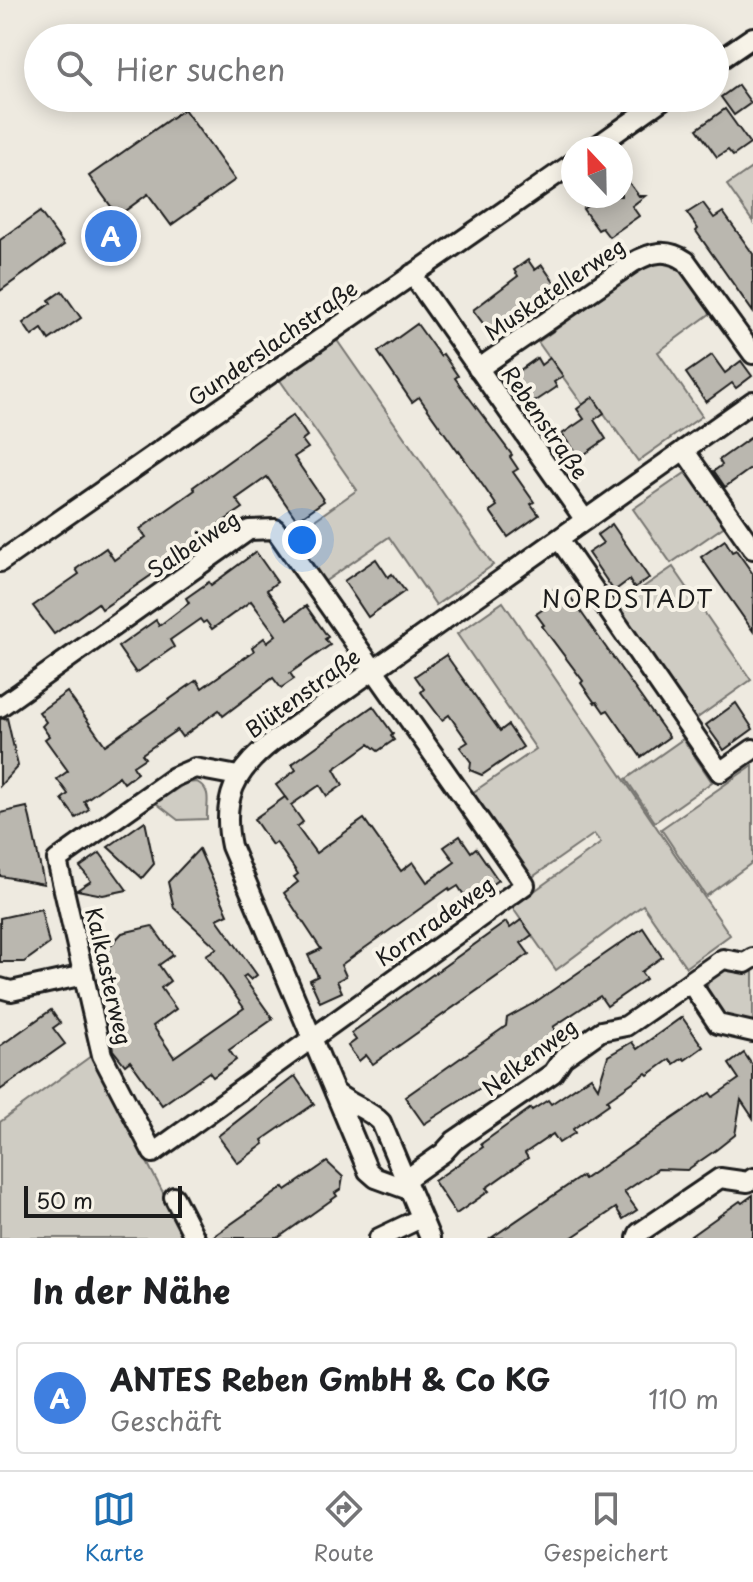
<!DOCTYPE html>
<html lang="de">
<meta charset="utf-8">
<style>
:root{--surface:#fff;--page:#f6f6f6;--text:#202124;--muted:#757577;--line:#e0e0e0;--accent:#1f6fb2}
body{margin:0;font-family:"Playpen Sans",sans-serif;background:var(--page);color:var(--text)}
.compass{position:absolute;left:561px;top:136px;width:72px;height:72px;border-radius:50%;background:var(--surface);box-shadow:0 4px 20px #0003;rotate:338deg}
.scale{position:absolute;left:24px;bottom:20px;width:158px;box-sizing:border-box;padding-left:8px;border:4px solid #1c1c1c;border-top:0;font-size:22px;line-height:28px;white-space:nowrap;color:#1c1c1c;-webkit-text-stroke:6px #f7f3e8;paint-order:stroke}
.you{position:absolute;left:302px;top:540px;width:28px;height:28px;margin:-20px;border:6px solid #fff;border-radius:50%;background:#1a73e8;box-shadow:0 0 0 12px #1a73e833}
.badge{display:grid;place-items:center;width:52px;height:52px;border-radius:50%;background:var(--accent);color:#fff;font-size:26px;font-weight:700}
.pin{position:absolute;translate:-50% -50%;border:4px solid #fff;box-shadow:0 2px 8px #0006}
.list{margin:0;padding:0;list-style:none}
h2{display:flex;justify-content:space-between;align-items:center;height:104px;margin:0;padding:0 32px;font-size:34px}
h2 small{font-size:26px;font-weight:400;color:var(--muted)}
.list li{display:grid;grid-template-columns:52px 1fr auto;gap:24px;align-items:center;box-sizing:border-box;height:112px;margin:0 16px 16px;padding:0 16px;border:2px solid var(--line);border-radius:8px}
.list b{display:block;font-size:30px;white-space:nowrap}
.list p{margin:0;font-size:26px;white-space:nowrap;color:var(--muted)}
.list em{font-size:26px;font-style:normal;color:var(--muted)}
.icon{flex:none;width:44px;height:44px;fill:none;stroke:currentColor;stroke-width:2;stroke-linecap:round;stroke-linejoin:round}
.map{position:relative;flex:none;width:753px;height:1238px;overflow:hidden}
.search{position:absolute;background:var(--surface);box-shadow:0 4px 20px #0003;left:24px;right:24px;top:24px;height:88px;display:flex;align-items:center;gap:20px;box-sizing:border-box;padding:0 28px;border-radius:44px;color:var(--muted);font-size:30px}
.sheet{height:232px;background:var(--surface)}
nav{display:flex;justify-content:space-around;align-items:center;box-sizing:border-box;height:112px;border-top:2px solid var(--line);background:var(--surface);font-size:22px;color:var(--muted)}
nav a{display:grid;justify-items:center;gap:4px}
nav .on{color:var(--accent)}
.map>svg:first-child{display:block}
.green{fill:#cfccc3;stroke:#767470;stroke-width:2}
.building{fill:#bab7af;stroke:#1c1c1c;stroke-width:2}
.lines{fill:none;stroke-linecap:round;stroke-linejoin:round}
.street-casing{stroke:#1c1c1c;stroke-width:24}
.street{stroke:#f7f3e8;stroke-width:18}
.labels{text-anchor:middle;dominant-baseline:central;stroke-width:8;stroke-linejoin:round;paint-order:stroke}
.street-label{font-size:22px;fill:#1c1c1c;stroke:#f7f3e8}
.neighbourhood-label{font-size:24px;letter-spacing:2px;fill:#1c1c1c;stroke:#f7f3e8}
</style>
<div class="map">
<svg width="753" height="1238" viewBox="0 0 753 1238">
<rect width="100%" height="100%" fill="#eeeae0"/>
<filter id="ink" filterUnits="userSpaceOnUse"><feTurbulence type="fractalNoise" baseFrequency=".0125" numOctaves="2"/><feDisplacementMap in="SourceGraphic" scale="16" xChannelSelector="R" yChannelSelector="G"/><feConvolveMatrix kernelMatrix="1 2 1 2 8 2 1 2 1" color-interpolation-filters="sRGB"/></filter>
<g filter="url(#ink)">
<g class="green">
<path d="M753,167V222L727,185Z"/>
<path d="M655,263C684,262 697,292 711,313L658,352L702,416L638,461L593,398L583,405L538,342L641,269Z"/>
<path d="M334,336L493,565L436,605L389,537L324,582L292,536L357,490L277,376Z"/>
<path d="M688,471L726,525L671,563L633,509Z"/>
<path d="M673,567L751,680L693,721L614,607Z"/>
<path d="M503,602L730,935L686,967L643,905L556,970L512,907L601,843L594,834L531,878L472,793L536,749L457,634Z"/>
<path d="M683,739L712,782L655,822L626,779Z"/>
<path d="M753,765V862L706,896L661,829Z"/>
<path d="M197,782C213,791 206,803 207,819L178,820L156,803L186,783Z"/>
<path d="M753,968V1023L725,1018L706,990L709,980L723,969L745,973Z"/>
<path d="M91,1056L187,1238H0V1122Z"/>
</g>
<g class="building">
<path d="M738,85L751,103L734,115L721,97Z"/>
<path d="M184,109L235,180L171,225L148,194L118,216L89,176Z"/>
<path d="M725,109L750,144L733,156L728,150L717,157L697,129Z"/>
<path d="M621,172L639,196H645L632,206L639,216L609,237L602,228L598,230L583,209L601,196H621Z"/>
<path d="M703,203L714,218L723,212L753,254V312L696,231L698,229L687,213Z"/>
<path d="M40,212L64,245L0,291V240Z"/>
<path d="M528,260L535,270L542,265L560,291L494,338L473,310L518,276L514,270Z"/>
<path d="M62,291L81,318L49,340L42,329L32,336L23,323L51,303L49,300Z"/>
<path d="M417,324L440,356L443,354L458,376L455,378L462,388L512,455L510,457L518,469L513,472L534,502L531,504L539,515L508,537L490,511L497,506L459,451L458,452L419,397L412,402L378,352Z"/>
<path d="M712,355L725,373L741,361L752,376L736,388L732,383L706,402L686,373Z"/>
<path d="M537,358L541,365L550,358L563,376L554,382L557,387L533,403L513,375Z"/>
<path d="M593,397L604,413L594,420L606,439L579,458L562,434L584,419L577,409Z"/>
<path d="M293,415L307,436L302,440L308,448L294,457L324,501L297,520L267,477L236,499L243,508L202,536L204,539L102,609L98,603L54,634L33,606L79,574L76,569L106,548L114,560L146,537L140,529L195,490L193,487Z"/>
<path d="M753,436V467L725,487L714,471L722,465L719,460Z"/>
<path d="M612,524L649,578L634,588L629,580L614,591L588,553L603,543L597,535Z"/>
<path d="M725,540L732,552L736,550L753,574V631L701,557Z"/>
<path d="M256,552L277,582L267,590L288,619L306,606L328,637L325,639L330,645L290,673L294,679L281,688L273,678L223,716L219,710L182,737L177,730L142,754L145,758L133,766L137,773L124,783L119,776L84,801L89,809L76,818L62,799L68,794L57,779L68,771L45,739L49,736L42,726L46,722L39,712L67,692L105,745L197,680L202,688L254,651L252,647L264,638L267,642L276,635L251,601L212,629L206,621L203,623L200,619L170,640L174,647L136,673L118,647L156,620L159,626L189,603L186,598L209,582L211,585Z"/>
<path d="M376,559L388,577L392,574L405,591L368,617L344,581Z"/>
<path d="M557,587L564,598L569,595L669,737L641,757L608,710L604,712L597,702L595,703L581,683L583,681L542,626L544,625L536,614L548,606L542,597Z"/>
<path d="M446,655L500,731L508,725L523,747L482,775L470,770L471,762L460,747L468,742L449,715L442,720L421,692L424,689L415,676Z"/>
<path d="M736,703L753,729L724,750L706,725Z"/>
<path d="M373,706L393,734L391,736L394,740L378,751L369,744L334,769L343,785L327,796L320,785L291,805L303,822L297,827L316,853L364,819L401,871L413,862L427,882L455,862L444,847L460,836L471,852L476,848L498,880L468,901L458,886L450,891L449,888L341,965L346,976L337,981L342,992L320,1002L310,980L318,976L308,955L321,949L284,893L298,882L294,877L298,874L276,842L272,845L254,819L285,797L288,801L276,785L296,770L292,764Z"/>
<path d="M7,718L18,766L0,786V719Z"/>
<path d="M27,807L30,818L44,884L0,876V813Z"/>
<path d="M145,821L154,864L142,878L108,847Z"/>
<path d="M199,849L228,914L217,919L257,975L251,980L246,975L243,977L273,1019L229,1050L236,1060L213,1077L209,1072L162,1105L130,1061L125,1065L113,1050L112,1044L124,1035L113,1019L99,958L122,933L152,926L173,955L159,965L170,981L161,988L176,1009L153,1026L174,1057L244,1008L206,955L217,948L174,908L168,882Z"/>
<path d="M100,853L127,890L103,895L77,890L91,881L80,867Z"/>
<path d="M41,909L49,944L24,962H0V918Z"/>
<path d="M521,920L532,935L521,943L529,954L373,1064L366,1055L359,1061L348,1046L356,1040L351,1033L506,922L510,928Z"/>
<path d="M643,928L662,957L641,972L646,979L607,1006L600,996L553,1027L558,1033L533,1050L535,1053L424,1124L405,1097L506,1026L507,1018L534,1003Z"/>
<path d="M51,1010L60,1023L53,1028L65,1044L0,1090V1046Z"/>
<path d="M682,1017L703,1047L685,1060L683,1058L674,1064L670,1059L648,1075L646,1073L607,1100L609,1104L573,1129L575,1133L559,1143L553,1134L525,1153L528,1158L486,1188L489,1191L456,1214L434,1181L483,1147L481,1144L531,1108L532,1110L548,1100L551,1104L591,1077L598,1088L608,1056L632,1042L637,1049Z"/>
<path d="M744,1053L753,1066V1118L741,1100L735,1135L716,1150L687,1170L658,1169L624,1192L637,1210L623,1219L616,1208L571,1238H491L582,1176L584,1179L710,1093L713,1097L739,1079L729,1064Z"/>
<path d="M295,1076L314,1104L262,1140L264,1144L238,1163L218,1136Z"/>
<path d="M327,1162L343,1177L341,1189L335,1193L337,1196L278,1238H211L284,1187L286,1190Z"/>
<path d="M753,1195V1238H688L740,1201L742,1203Z"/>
</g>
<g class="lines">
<defs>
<g id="street">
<path d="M715,63L753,37"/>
<path d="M594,148L665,98"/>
<path d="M412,274L585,520"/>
<path d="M478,369L632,263C651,252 667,248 686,261L753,354"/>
<path d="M684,450L753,549"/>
<path d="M559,539L720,772L753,749"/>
<path d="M0,562L573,163"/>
<path d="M0,707L249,530L275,529L525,885L153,1153L102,1055L57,860L174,777L195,768L238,776"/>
<path d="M690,982L718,1024L753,1032"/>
<path d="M0,988L11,991L84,975"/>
<path d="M335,1092C349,1104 370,1110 381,1122L430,1238"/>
<path d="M405,1180L443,1153L454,1141L553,1073L563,1058L601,1031L626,1026L723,959L745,963L753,958"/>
<path d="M409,1190L376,1178L368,1171L231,846C221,798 235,771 272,742L753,401"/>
<path d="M174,1197L195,1238"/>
<path d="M379,1238L421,1218"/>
<path d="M637,1238L639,1233L720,1178L748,1182L753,1178"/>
</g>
</defs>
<use href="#street" class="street-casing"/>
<use href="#street" class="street"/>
</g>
</g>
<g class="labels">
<g class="street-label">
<text transform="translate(554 288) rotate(-34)">Muskatellerweg</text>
<text transform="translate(272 342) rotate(-35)">Gunderslachstraße</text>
<text transform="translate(546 422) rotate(55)">Rebenstraße</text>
<text transform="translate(193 543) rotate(-33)">Salbeiweg</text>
<text transform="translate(302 692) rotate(-36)">Blütenstraße</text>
<text transform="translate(434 920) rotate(-35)">Kornradeweg</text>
<text transform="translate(110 976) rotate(77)">Kalkasterweg</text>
<text transform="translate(529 1056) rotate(-37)">Nelkenweg</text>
</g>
<g class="neighbourhood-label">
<text x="628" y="598">NORDSTADT</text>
</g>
</g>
</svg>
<svg class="compass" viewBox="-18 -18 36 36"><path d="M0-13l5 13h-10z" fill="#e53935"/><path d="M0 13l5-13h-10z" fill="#757577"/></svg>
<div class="scale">50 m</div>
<div class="you"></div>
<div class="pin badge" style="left:111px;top:236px;background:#3f7fe0">A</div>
<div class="search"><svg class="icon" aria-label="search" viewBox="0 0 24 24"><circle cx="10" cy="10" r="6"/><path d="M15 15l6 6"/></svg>Hier suchen</div>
</div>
<section class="sheet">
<h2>In der Nähe<small></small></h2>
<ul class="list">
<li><span class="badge" style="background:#3f7fe0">A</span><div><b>ANTES Reben GmbH &amp; Co KG</b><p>Geschäft</p></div><em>110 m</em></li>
</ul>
</section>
<nav>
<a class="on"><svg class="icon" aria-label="map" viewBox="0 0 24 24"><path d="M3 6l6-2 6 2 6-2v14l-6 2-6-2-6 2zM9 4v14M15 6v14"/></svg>Karte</a>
<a><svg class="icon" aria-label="directions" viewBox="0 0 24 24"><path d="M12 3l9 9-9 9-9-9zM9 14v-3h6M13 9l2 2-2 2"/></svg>Route</a>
<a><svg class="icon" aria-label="saved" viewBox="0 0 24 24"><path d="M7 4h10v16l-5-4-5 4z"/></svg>Gespeichert</a>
</nav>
